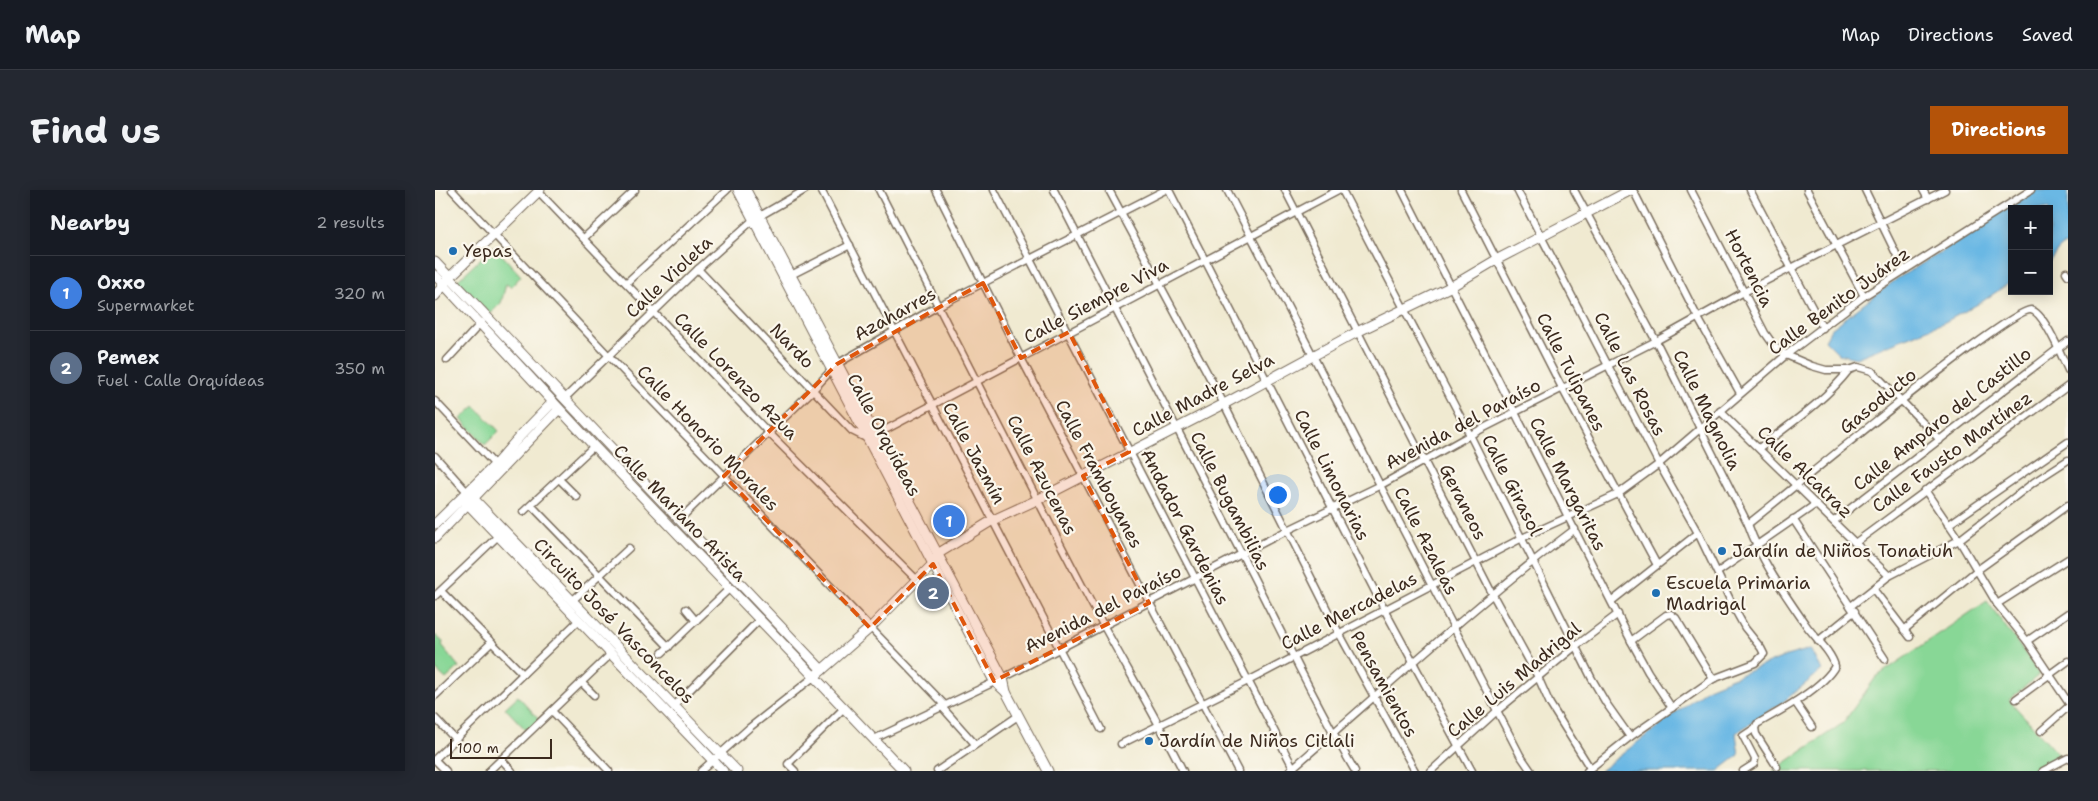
<!DOCTYPE html>
<meta charset="utf-8">
<style>
:root{--surface:#171b24;--page:#242831;--text:#f1f3f6;--muted:#9ea1a6;--line:#363941;--accent:#b45309}
body{margin:0;font-family:"Shantell Sans",sans-serif;background:var(--page);color:var(--text)}
.controls{position:absolute;right:15px;top:15px;display:grid;overflow:hidden;border-radius:0px;box-shadow:0 2px 12px #0003}
.controls button{width:45px;height:45px;display:grid;place-items:center;padding:0;border:0;border-bottom:1px solid var(--line);background:var(--surface);color:var(--text);font:25px sans-serif}
.scale{position:absolute;left:15px;bottom:12px;width:102px;box-sizing:border-box;padding-left:5px;border:2px solid #3b2a1e;border-top:0;font-size:14px;line-height:18px;white-space:nowrap;color:#3b2a1e;-webkit-text-stroke:4px #fbf7ec;paint-order:stroke}
.you{position:absolute;left:842px;top:304px;width:18px;height:18px;margin:-12px;border:4px solid #fff;border-radius:50%;background:#1a73e8;box-shadow:0 0 0 8px #1a73e833}
.badge{display:grid;place-items:center;width:32px;height:32px;border-radius:50%;background:var(--accent);color:#fff;font-size:16px;font-weight:700}
.pin{position:absolute;translate:-50% -50%;border:2px solid #fff;box-shadow:0 1px 5px #0006}
.list{margin:0;padding:0;list-style:none}
h2{display:flex;justify-content:space-between;align-items:center;height:65px;margin:0;padding:0 20px;font-size:21px}
h2 small{font-size:16px;font-weight:400;color:var(--muted)}
.list li{display:grid;grid-template-columns:32px 1fr auto;gap:15px;align-items:center;box-sizing:border-box;height:75px;padding:0 20px;border-top:1px solid var(--line)}
.list b{display:block;font-size:19px;white-space:nowrap}
.list p{margin:0;font-size:16px;white-space:nowrap;color:var(--muted)}
.list em{font-size:16px;font-style:normal;color:var(--muted)}
.map{position:relative;flex:none;width:1633px;height:581px;overflow:hidden;border-radius:0px}
header{display:flex;align-items:center;gap:30px;box-sizing:border-box;height:70px;padding:0 25px;background:var(--surface);border-bottom:1px solid var(--line)}
header strong{font-size:24px}
nav{display:flex;gap:28px;margin-inline-start:auto;font-size:18px}
.intro{display:flex;align-items:center;justify-content:space-between;box-sizing:border-box;height:120px;padding:0 30px}
h1{margin:0;font-size:35px}
.button{padding:12px 22px;border-radius:0px;background:var(--accent);color:#fff;font-size:18px;font-weight:700}
main{display:flex;gap:30px;padding:0 30px}
aside{flex:1;background:var(--surface);border-radius:0px;box-shadow:0 2px 12px #0003}
.map>svg:first-child{display:block}
.green{fill:#88d796;stroke:#62805a}
.water{fill:#6bb8e4;stroke:#537181}
.lines{fill:none;stroke-linecap:round;stroke-linejoin:round}
.street-casing{stroke:#7a6d5d;stroke-width:9}
.secondary-casing{stroke:#7a6d5d;stroke-width:11}
.street{stroke:#fff;stroke-width:6}
.secondary{stroke:#fff;stroke-width:9}
.marked{fill:#df570d;fill-opacity:0.2;stroke:#df570d;stroke-width:4;stroke-dasharray:10 6;stroke-linejoin:round}
.poi-dot{fill:#1f6fb2;stroke:#fbf7ec;stroke-width:2}
.labels{text-anchor:middle;dominant-baseline:central;stroke-width:4.5;stroke-linejoin:round;paint-order:stroke}
.poi-label{font-size:18px;fill:#3b2a1e;stroke:#fbf7ec;text-anchor:start}
.street-label{font-size:18px;fill:#3b2a1e;stroke:#fbf7ec}
</style>
<header>
<strong>Map</strong>
<nav><a>Map</a><a>Directions</a><a>Saved</a></nav>
</header>
<div class="intro"><h1>Find us</h1><a class="button">Directions</a></div>
<main>
<aside>
<h2>Nearby<small>2 results</small></h2>
<ul class="list">
<li><span class="badge" style="background:#3f7fe0">1</span><div><b>Oxxo</b><p>Supermarket</p></div><em>320 m</em></li>
<li><span class="badge" style="background:#5c6f8a">2</span><div><b>Pemex</b><p>Fuel · Calle Orquídeas</p></div><em>350 m</em></li>
</ul>
</aside>
<div class="map">
<svg width="1633" height="581" viewBox="0 0 1633 581">
<rect width="100%" height="100%" fill="#fbf7ec"/>
<filter id="ink" filterUnits="userSpaceOnUse"><feTurbulence type="fractalNoise" baseFrequency=".02" numOctaves="2"/><feDisplacementMap in="SourceGraphic" scale="10" xChannelSelector="R" yChannelSelector="G"/><feConvolveMatrix kernelMatrix="1 2 1 2 8 2 1 2 1" color-interpolation-filters="sRGB"/></filter>
<filter id="wash" filterUnits="userSpaceOnUse"><feTurbulence type="fractalNoise" baseFrequency=".0096" numOctaves="4" result="noise"/><feDisplacementMap in="SourceGraphic" scale="20" xChannelSelector="R" yChannelSelector="G"/><feGaussianBlur stdDeviation="1.12" result="paint"/><feColorMatrix in="noise" values="0 0 0 0 0 0 0 0 0 0 0 0 0 0 0 0 0 1.4 0 .05"/><feComposite in="paint" operator="in"/></filter>
<g filter="url(#wash)">
<rect width="100%" height="100%" fill="#f0ead1"/>
<g class="green">
<path d="M59,56L86,86L76,97L71,94L66,113L55,124L21,92Z"/>
<path d="M40,216L64,241L50,255L26,229Z"/>
<path d="M1552,411L1605,484L1574,510L1627,568L1601,581H1338L1408,533L1441,487Z"/>
<path d="M0,445L8,452L7,456L24,477L11,489L0,479Z"/>
<path d="M83,506L104,529L92,541L70,518Z"/>
</g>
<g class="water">
<path d="M1598,0H1633V55L1626,56L1614,72V19H1577V90L1573,94L1545,113L1510,132L1421,168L1404,164L1390,150L1396,139L1463,88L1508,61L1574,13Z"/>
<path d="M1376,459L1387,480L1348,512L1301,543L1304,565L1283,581H1165L1273,498L1351,466Z"/>
</g>
</g>
<g filter="url(#ink)">
<g class="lines">
<defs>
<g id="street">
<path d="M17,0L173,165L510,515"/>
<path d="M102,0L333,242L482,390"/>
<path d="M386,0L666,539"/>
<path d="M444,0C513,135 581,270 652,405C683,464 718,521 748,581"/>
<path d="M501,0L586,168L803,581"/>
<path d="M559,0L860,581"/>
<path d="M619,0C681,121 744,242 806,363C844,436 878,510 920,581"/>
<path d="M674,0L789,214L904,443L980,581"/>
<path d="M734,0L949,419L1037,581"/>
<path d="M792,0L1085,565L1096,581"/>
<path d="M850,0L1058,405L1103,487L1115,514L1155,578"/>
<path d="M907,0L1035,245L1157,489L1171,513L1195,547"/>
<path d="M967,0L1196,451L1213,482L1237,518"/>
<path d="M1026,0L1127,198L1222,375"/>
<path d="M1082,0L1224,274L1263,343L1299,418L1310,438L1326,458L1329,464L1320,473L1278,489L1195,547L1152,581"/>
<path d="M1139,0L1221,151L1313,334C1326,371 1349,403 1371,435C1380,448 1396,461 1400,476C1388,498 1345,521 1322,534L1320,538L1308,546L1320,569L1319,574L1308,581"/>
<path d="M1198,0L1263,128L1305,203"/>
<path d="M1256,0L1330,143L1340,157L1351,165L1377,176L1391,180H1414L1423,177L1437,181L1505,250"/>
<path d="M1315,0L1388,138"/>
<path d="M1372,0L1429,106"/>
<path d="M1430,0L1469,80"/>
<path d="M1488,0L1493,9"/>
<path d="M149,48L200,0"/>
<path d="M263,79L417,241L433,249L903,0"/>
<path d="M1631,82L1633,85"/>
<path d="M356,85L415,55"/>
<path d="M191,93L292,0"/>
<path d="M12,170L47,132"/>
<path d="M130,208L263,79L318,30L370,0"/>
<path d="M0,211L60,275"/>
<path d="M1285,221L1454,386"/>
<path d="M1324,258C1355,234 1390,211 1414,180"/>
<path d="M0,266L33,303"/>
<path d="M124,289L142,307"/>
<path d="M1490,300L1524,350L1562,414L1592,451L1633,512"/>
<path d="M96,315L234,457"/>
<path d="M88,322L159,256"/>
<path d="M1358,329L1450,469"/>
<path d="M244,330L378,200L402,174L503,116L730,0"/>
<path d="M1399,331L1633,151"/>
<path d="M1313,334C1347,308 1575,117 1596,120C1609,122 1627,167 1633,180"/>
<path d="M1513,335L1633,252"/>
<path d="M1420,353L1633,196"/>
<path d="M1283,382L1381,314"/>
<path d="M1439,400L1475,447"/>
<path d="M6,401L88,484"/>
<path d="M0,406L63,346"/>
<path d="M137,411L194,358"/>
<path d="M1177,411L1263,343"/>
<path d="M1562,414L1633,369"/>
<path d="M1416,416L1454,386L1524,350L1599,292L1633,270"/>
<path d="M251,419L261,431"/>
<path d="M1469,440L1541,381L1633,315"/>
<path d="M1196,451L1231,425L1236,424L1241,428L1278,489"/>
<path d="M1383,451L1420,421"/>
<path d="M1592,451L1633,423"/>
<path d="M227,463L295,398"/>
<path d="M146,492L159,505"/>
<path d="M0,506L57,452"/>
<path d="M1581,509L1633,471"/>
<path d="M1360,512L1377,537"/>
<path d="M239,516L325,429"/>
<path d="M507,517L540,554"/>
<path d="M117,521L174,581"/>
<path d="M0,528L20,549"/>
<path d="M1320,538L1321,544L1342,577"/>
<path d="M1606,541L1633,517"/>
<path d="M439,549L568,488L851,341L946,295L1035,245L1221,151L1309,102L1510,0"/>
<path d="M686,554L813,491L1087,348L1183,304L1224,274L1351,165L1429,106L1596,0"/>
<path d="M0,569L144,430"/>
<path d="M66,569L77,581"/>
<path d="M0,570L11,581"/>
<path d="M54,581L176,464"/>
<path d="M266,581L314,538L380,486"/>
<path d="M360,581L353,574L409,518"/>
<path d="M502,581L583,526"/>
<path d="M854,581C949,500 1040,414 1140,339"/>
<path d="M996,581L1062,521L1142,455L1183,424"/>
<path d="M1608,581L1633,568"/>
</g>
<g id="secondary">
<path d="M303,0L559,491L571,502"/>
<path d="M311,0L568,488L571,502L613,581"/>
<path d="M0,72L387,480"/>
<path d="M0,85L159,256L469,581"/>
<path d="M0,106L15,87L105,0"/>
<path d="M33,303L302,581"/>
<path d="M27,308L288,581"/>
<path d="M0,334L60,275L86,245L118,212"/>
<path d="M0,348L124,219"/>
<path d="M380,486L435,438L498,374L504,363L558,330L602,310L789,214L924,141L1017,96L1061,70L1196,0"/>
</g>
</defs>
<use href="#street" class="street-casing"/>
<use href="#secondary" class="secondary-casing"/>
<use href="#street" class="street"/>
<use href="#secondary" class="secondary"/>
</g>
</g>
<path class="marked" d="M548,93L586,168L634,142L694,262L648,286L714,413L559,491L498,374L435,438L289,286L402,174Z"/>
<g class="poi-dot">
<circle cx="18" cy="61" r="5"/>
<circle cx="1287" cy="361" r="5"/>
<circle cx="1221" cy="403" r="5"/>
<circle cx="714" cy="551" r="5"/>
</g>
<g class="labels">
<g class="poi-label">
<text x="28" y="61">Yepas</text>
<text x="1297" y="361">Jardín de Niños Tonatiuh</text>
<text x="1231" y="393">Escuela Primaria<tspan x="1231" dy="21">Madrigal</tspan></text>
<text x="724" y="551">Jardín de Niños Citlali</text>
</g>
<g class="street-label">
<text transform="translate(1314 78) rotate(63)">Hortencia</text>
<text transform="translate(234 87) rotate(-43)">Calle Violeta</text>
<text transform="translate(661 111) rotate(-28)">Calle Siempre Viva</text>
<text transform="translate(1404 111) rotate(-36)">Calle Benito Juárez</text>
<text transform="translate(460 124) rotate(-29)">Azaharres</text>
<text transform="translate(357 156) rotate(46)">Nardo</text>
<text transform="translate(1136 182) rotate(63)">Calle Tulipanes</text>
<text transform="translate(1195 184) rotate(63)">Calle Las Rosas</text>
<text transform="translate(301 186) rotate(46)">Calle Lorenzo Azua</text>
<text transform="translate(768 205) rotate(-28)">Calle Madre Selva</text>
<text transform="translate(1443 211) rotate(-39)">Gasoducto</text>
<text transform="translate(1272 220) rotate(64)">Calle Magnolia</text>
<text transform="translate(1507 229) rotate(-38)">Calle Amparo del Castillo</text>
<text transform="translate(1028 234) rotate(-28)">Avenida del Paraíso</text>
<text transform="translate(449 245) rotate(62)">Calle Orquídeas</text>
<text transform="translate(273 248) rotate(46)">Calle Honorio Morales</text>
<text transform="translate(1517 262) rotate(-36)">Calle Fausto Martínez</text>
<text transform="translate(539 263) rotate(62)">Calle Jazmín</text>
<text transform="translate(1370 282) rotate(44)">Calle Alcatraz</text>
<text transform="translate(664 284) rotate(62)">Calle Framboyanes</text>
<text transform="translate(607 285) rotate(63)">Calle Azucenas</text>
<text transform="translate(897 285) rotate(63)">Calle Limonarias</text>
<text transform="translate(1133 294) rotate(63)">Calle Margaritas</text>
<text transform="translate(1077 295) rotate(63)">Calle Girasol</text>
<text transform="translate(795 311) rotate(63)">Calle Bugambilias</text>
<text transform="translate(1028 312) rotate(63)">Geraneos</text>
<text transform="translate(245 323) rotate(46)">Calle Mariano Arista</text>
<text transform="translate(750 337) rotate(63)">Andador Gardenias</text>
<text transform="translate(991 351) rotate(63)">Calle Azaleas</text>
<text transform="translate(668 419) rotate(-27)">Avenida del Paraíso</text>
<text transform="translate(914 421) rotate(-27)">Calle Mercadelas</text>
<text transform="translate(179 431) rotate(46)">Circuito José Vasconcelos</text>
<text transform="translate(1079 490) rotate(-40)">Calle Luis Madrigal</text>
<text transform="translate(949 494) rotate(61)">Pensamientos</text>
</g>
</g>
</svg>
<div class="controls">
<button>+</button>
<button>−</button>
</div>
<div class="scale">100 m</div>
<div class="you"></div>
<div class="pin badge" style="left:514px;top:331px;background:#3f7fe0">1</div>
<div class="pin badge" style="left:498px;top:403px;background:#5c6f8a">2</div>
</div>
</main>
